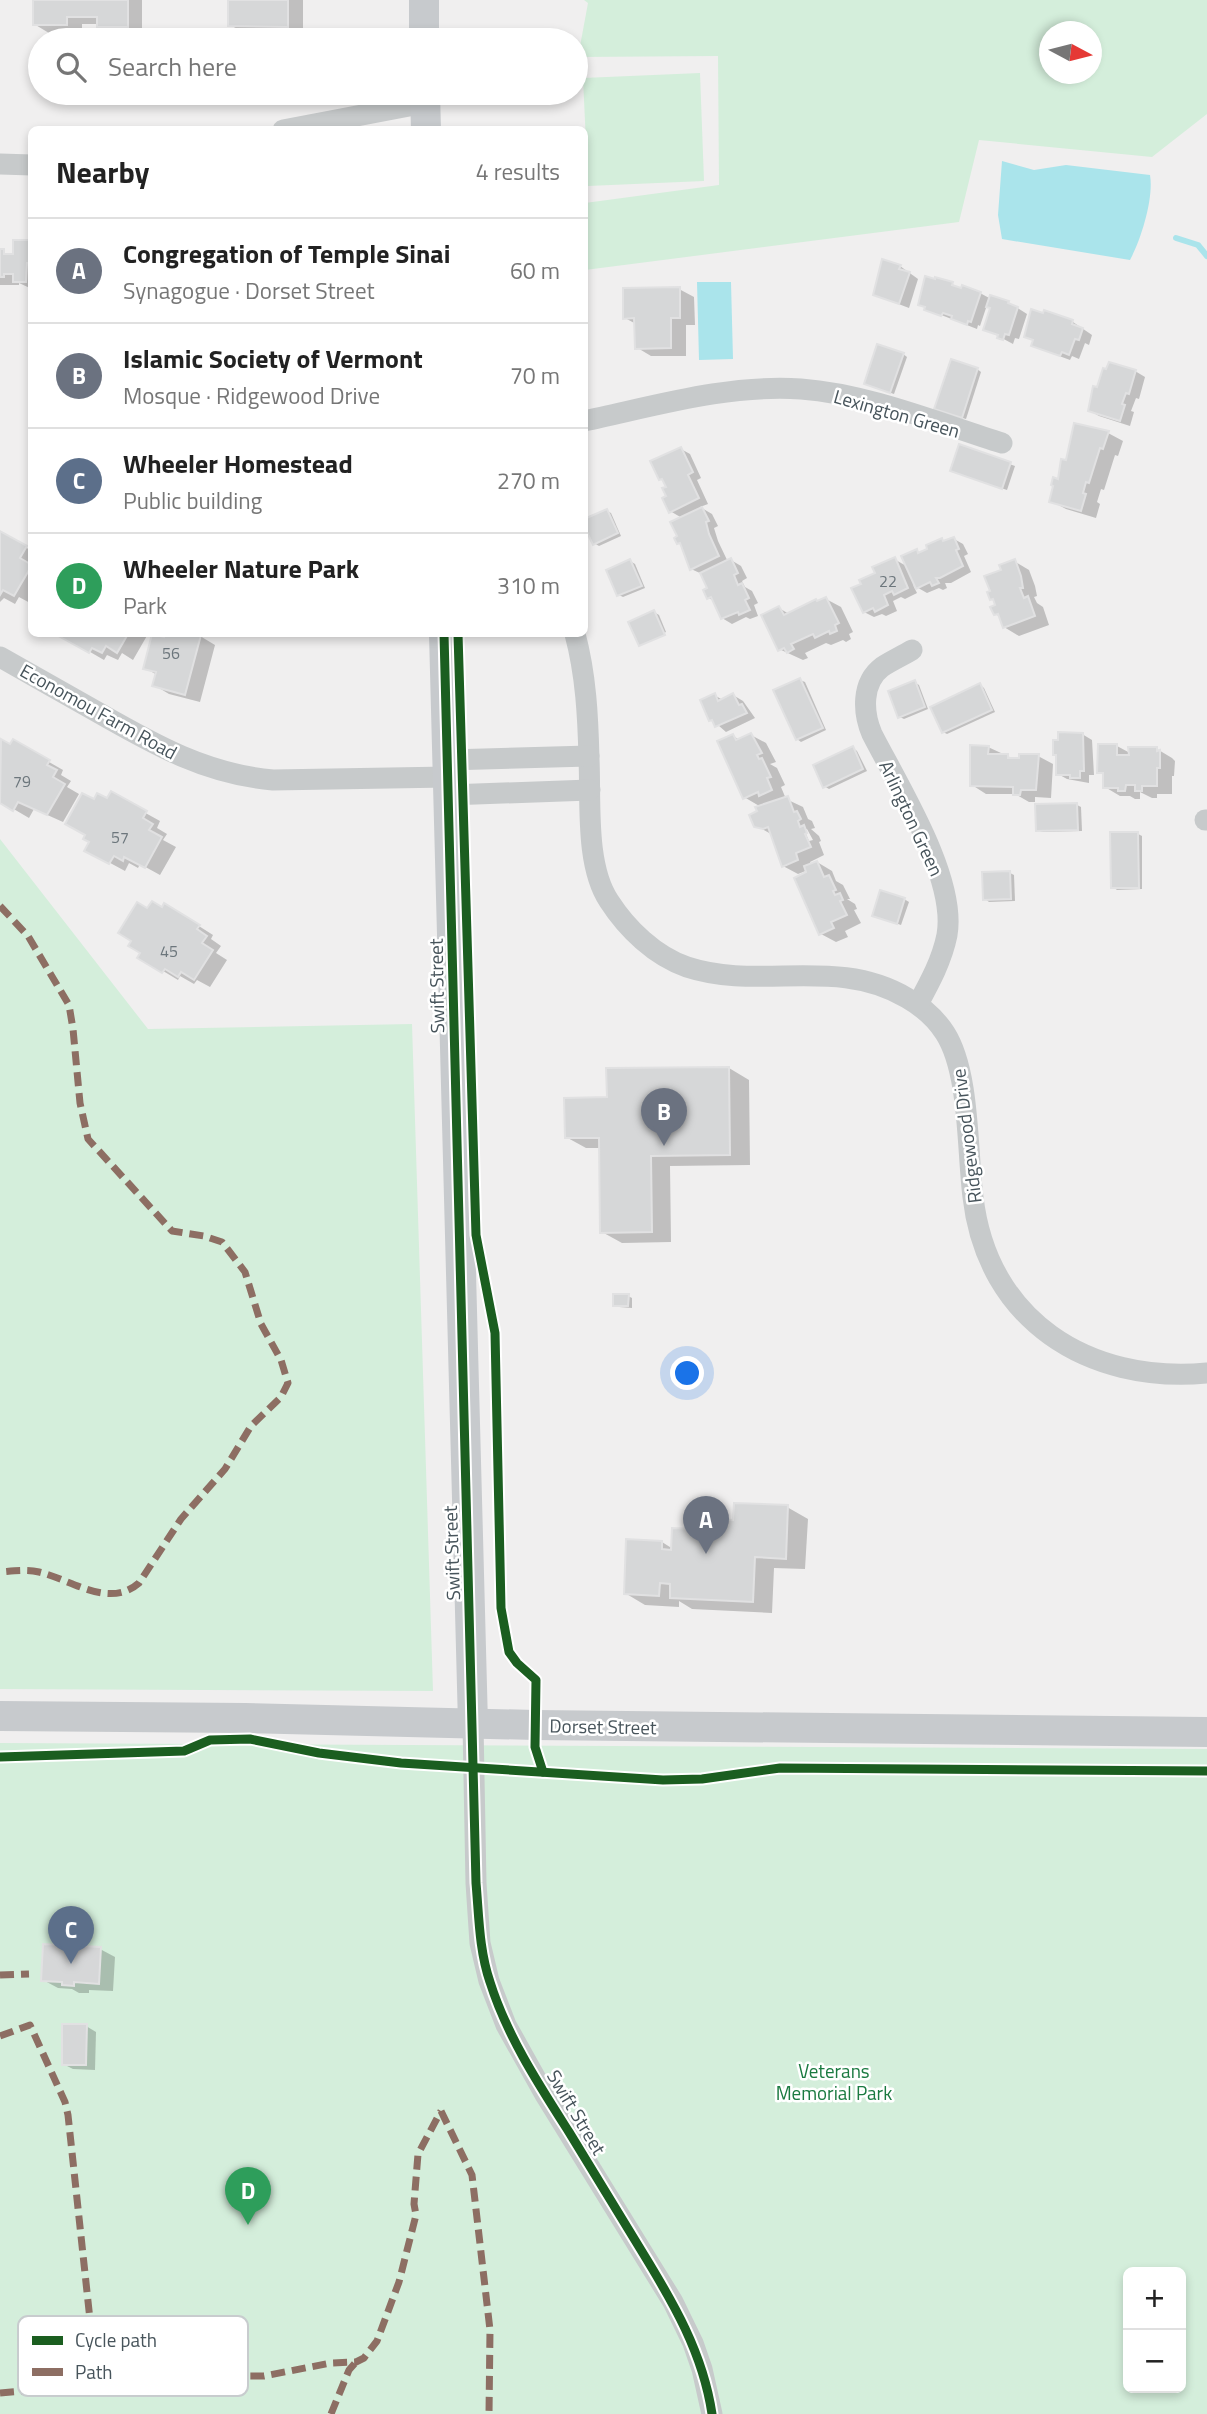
<!DOCTYPE html>
<meta charset="utf-8">
<style>
:root{--surface:#fff;--page:#f6f6f6;--text:#222;--muted:#767676;--line:#e0e0e0;--accent:#ea580c}
body{margin:0;font-family:"Titillium Web",sans-serif;background:var(--page);color:var(--text)}
.controls{position:absolute;right:21px;bottom:21px;display:grid;overflow:hidden;border-radius:10px;box-shadow:0 4px 10px #0003}
.controls button{width:63px;height:63px;display:grid;place-items:center;padding:0;border:0;border-bottom:2px solid var(--line);background:var(--surface);color:var(--text);font:35px sans-serif}
.compass{position:absolute;left:1039px;top:21px;width:63px;height:63px;border-radius:50%;background:var(--surface);box-shadow:0 4px 10px #0003;rotate:97deg}
.you{position:absolute;left:688px;top:1374px;width:24px;height:24px;margin:-18px;border:5px solid #fff;border-radius:50%;background:#1a73e8;box-shadow:0 0 0 10px #1a73e833}
.badge{display:grid;place-items:center;width:46px;height:46px;border-radius:50%;background:var(--accent);color:#fff;font-size:23px;font-weight:700}
.pin{position:absolute;translate:-50% -58px;filter:drop-shadow(0 2px 4px #0008)}
.pin::after{content:'';position:absolute;top:37px;width:24px;height:21px;background:inherit;clip-path:polygon(0 0,100% 0,50% 100%)}
.list{margin:0;padding:0;list-style:none}
h2{display:flex;justify-content:space-between;align-items:center;height:91px;margin:0;padding:0 28px;font-size:30px}
h2 small{font-size:23px;font-weight:400;color:var(--muted)}
.list li{display:grid;grid-template-columns:46px 1fr auto;gap:21px;align-items:center;box-sizing:border-box;height:105px;padding:0 28px;border-top:2px solid var(--line)}
.list b{display:block;font-size:26px;white-space:nowrap}
.list p{margin:0;font-size:23px;white-space:nowrap;color:var(--muted)}
.list em{font-size:23px;font-style:normal;color:var(--muted)}
.icon{flex:none;width:38px;height:38px;fill:none;stroke:currentColor;stroke-width:2;stroke-linecap:round;stroke-linejoin:round}
.map{position:relative;flex:none;width:1207px;height:2414px;overflow:hidden}
.search{position:absolute;background:var(--surface);box-shadow:0 4px 10px #0003;left:28px;top:28px;width:560px;height:77px;display:flex;align-items:center;gap:18px;box-sizing:border-box;padding:0 24px;border-radius:38px;color:var(--muted);font-size:26px}
.panel{position:absolute;background:var(--surface);box-shadow:0 4px 10px #0003;left:28px;top:126px;width:560px;height:511px;border-radius:10px}
.map>svg:first-child{display:block}
.green{fill:#d4eedb;fill-rule:evenodd}
.water{fill:#aae4eb}
.shadow{fill:#0003;fill-rule:evenodd}
.lines{fill:none;stroke-linecap:round;stroke-linejoin:round}
.stream{stroke:#aae4eb;stroke-width:6}
.building{fill:#d6d7d8;stroke:#e1e1e2;stroke-width:2}
.street{stroke:#c7cacb;stroke-width:21}
.secondary{stroke:#c7cacd;stroke-width:30}
.quiet{stroke:#8d6e63;stroke-width:7;stroke-dasharray:14 7;stroke-linecap:butt}
.cycleway-casing{stroke:#fff;stroke-width:13}
.cycleway{stroke:#1b5e20;stroke-width:9}
.labels{text-anchor:middle;dominant-baseline:central;stroke-width:5;stroke-linejoin:round;paint-order:stroke}
.number-label{font-size:16px;fill:#6c767c}
.street-label{font-size:19px;fill:#47545b;stroke:#fff}
.park-label{font-size:19px;fill:#1a7a40;stroke:#fff}
.key{fill:#fff;stroke:#c8ccce;stroke-width:2}
.key-label{font-size:19px;fill:#47545b}
</style>
<div class="map">
<svg width="1207" height="2414" viewBox="0 0 1207 2414">
<rect width="100%" height="100%" fill="#f0efef"/>
<g class="green">
<path d="M584,0H1207V114L1152,157L979,140L959,222L585,270V203L719,185L718,56L578,57L588,3ZM1050,32H1092V74H1050Z"/>
<path d="M700,73L704,181L588,186L583,78Z"/>
<path d="M0,839L148,1029L412,1024L433,1691L0,1689Z"/>
<path d="M0,1743L1207,1749V2414H0ZM1128,2272H1181V2388H1128Z"/>
</g>
<g class="water">
<path d="M1002,161L1034,170L1066,165L1150,175C1154,198 1141,240 1130,260L1002,239L998,215Z"/>
<path d="M697,282H731L733,359L699,360Z"/>
</g>
<g class="shadow">
<path d="M35,0H142V35H113L99,24H82V33H49L34,24Z"/>
<path d="M230,0H303V34L245,33L230,25Z"/>
<path d="M32,241V289L19,283V285H0V251L15,257Z"/>
<path d="M900,266L918,279L909,308L875,295Z"/>
<path d="M952,284L963,290L980,293L991,299L1008,302L1027,314L1019,339L1015,338L1013,344L985,329L992,308L987,305L980,326L978,325L977,329L926,309Z"/>
<path d="M679,289L694,297L695,325H686V356H651L636,347V324L625,318Z"/>
<path d="M1045,312L1073,322L1092,335L1089,345L1085,343L1079,359L1072,356L1070,360L1043,350L1033,345L1034,341L1026,336Z"/>
<path d="M903,354L907,357L894,394L870,386Z"/>
<path d="M977,369L981,372L966,419L940,411Z"/>
<path d="M1135,371L1145,377L1139,399L1136,398L1131,411L1134,412L1130,426L1099,416L1090,411L1098,390Z"/>
<path d="M1108,433L1123,441L1118,456L1115,455L1104,490L1101,489L1097,502L1100,504L1096,518L1066,509L1051,501L1067,462Z"/>
<path d="M960,447L1015,466L1007,490L956,473Z"/>
<path d="M681,449L690,454L701,478L697,480L708,504L700,507L712,514L718,526L714,528L718,541L728,562L731,560L741,566L747,578L742,581L745,587L752,591L758,603L754,605L758,616L750,619L746,617L732,624L722,618L715,601L708,598L709,589L702,574L691,569L683,545L678,543L682,518L670,511L668,487L665,481L661,478Z"/>
<path d="M607,511L611,513L621,536L599,546L594,543Z"/>
<path d="M0,533L32,551L30,603L19,597L15,604L4,598L0,602Z"/>
<path d="M954,539L963,544L968,554L964,556L971,572L951,583H945L947,588L943,590L939,588L927,593L913,585L917,593L905,599L901,597L893,601L897,611L886,616L882,614L874,617L864,612L877,574L894,559L908,567L917,551L921,554L942,540L946,542Z"/>
<path d="M630,561L635,564L645,588L623,597L619,595Z"/>
<path d="M1014,561L1029,570L1035,586L1037,596L1034,597L1037,603L1043,607L1049,625L1019,636L1004,627L1001,617L995,614L997,606L992,599L1003,571Z"/>
<path d="M826,599L841,607L853,632L849,634L851,639L846,642L843,640L831,645L826,643L805,653L808,658L803,660L779,649V608L789,614Z"/>
<path d="M654,612L659,615L666,632L641,643Z"/>
<path d="M59,634H148L133,660L122,653L118,660L107,655L104,660Z"/>
<path d="M167,634H189L200,636L215,645L200,702L169,694L154,685L157,675L145,668L166,639Z"/>
<path d="M800,680L805,682L826,730L801,742L797,739Z"/>
<path d="M914,682L919,685L928,709L904,719L900,717Z"/>
<path d="M980,685L984,688L995,712L947,734L943,732Z"/>
<path d="M714,695L723,700L733,695L743,701L755,718L726,732L711,719Z"/>
<path d="M1082,734L1092,740L1094,775H1089V783L1067,779L1058,774V756Z"/>
<path d="M751,735L766,743L776,762L770,764L777,768L785,785L781,787L786,799L803,807L808,819L812,821L815,828L811,829L819,836L821,841L819,842L824,855L810,862L811,865L817,862L832,871L836,881L843,885L850,899H847L855,904L857,909L854,910L861,923L845,931L848,937L836,942L821,934L808,870L798,874L783,866L771,834L755,825L761,807L744,797L733,736L740,740ZM804,829H807L813,840L809,841Z"/>
<path d="M2,741L11,746L14,742L63,770L61,775L71,781L67,787L79,794L63,822L34,809L29,818L0,801Z"/>
<path d="M1117,746L1130,753L1157,749L1172,758L1175,761L1174,776H1172V794H1157V798H1152L1140,792V799H1135L1130,796H1120L1105,787V776L1099,772Z"/>
<path d="M988,747L1014,759L1038,756L1053,764L1051,798L1035,797V802H1029L1015,794H986L972,785Z"/>
<path d="M853,748L857,751L867,771L829,789L824,786Z"/>
<path d="M111,794L160,821L157,828L167,834L163,840L176,847L160,875L140,864L138,868L129,863L125,871L101,858L91,841L94,802L108,800Z"/>
<path d="M1077,805L1081,807L1082,831L1042,832L1038,830Z"/>
<path d="M1138,834L1142,836V889L1117,890L1113,887Z"/>
<path d="M1010,873L1014,875L1015,901L989,902L985,899Z"/>
<path d="M904,899L909,902L901,925L878,917Z"/>
<path d="M148,910L180,914L213,935L211,939L221,946L216,953L227,960L210,987L197,980L194,984L180,976L178,980L140,957Z"/>
<path d="M729,1068L749,1080L750,1165L670,1166L671,1242L622,1243L602,1232L601,1148H586L566,1137L608,1099Z"/>
<path d="M628,1296L632,1298V1308L619,1307L615,1305Z"/>
<path d="M787,1507L808,1519L805,1569L774,1568L772,1613L692,1609L679,1601V1607L645,1605L625,1593L662,1542L673,1549L720,1532L735,1522Z"/>
<path d="M82,1944L90,1948L100,1949L115,1957L113,1991L89,1990V1993H79L72,1989L58,1988L43,1980L67,1947Z"/>
<path d="M86,2026L96,2032L95,2070L73,2069L63,2064Z"/>
</g>
<g class="lines">
<path class="stream" d="M1176,238L1198,245L1207,256"/>
</g>
<g class="building">
<path d="M33,0H128V27H97V17H67V25H33Z"/>
<path d="M228,0H288V27L228,26Z"/>
<path d="M13,240H32V263H27L26,282H13V274H4V277H0V249H4V254H13Z"/>
<path d="M882,259L901,265L899,269L910,272L899,304L873,295Z"/>
<path d="M925,276L935,279V277L953,282L952,285L961,288L962,285L981,292L971,322L968,321L967,325L951,319L952,316L943,313L941,316L924,310L925,307L918,305Z"/>
<path d="M680,287V318H671V348L635,349L634,318L623,319V288Z"/>
<path d="M990,295L1009,301L1008,303L1018,307L1009,335L1005,334L1003,340L997,338L998,335L983,330L990,308L986,307Z"/>
<path d="M1031,309L1043,313L1044,310L1073,320L1072,324L1083,328L1079,340L1075,339L1069,355L1062,352L1060,356L1031,346L1033,340L1024,337Z"/>
<path d="M877,344L904,353L890,393L864,384Z"/>
<path d="M951,359L978,368L962,418L934,409Z"/>
<path d="M1109,362L1136,370L1129,394L1126,393L1122,404L1125,405L1120,421L1088,411L1093,386L1097,387L1103,368L1106,369Z"/>
<path d="M1074,423L1109,431L1103,449L1100,448L1089,483L1086,482L1083,493L1086,494L1081,511L1049,502L1053,486L1051,485L1053,477L1058,479L1061,459L1066,460Z"/>
<path d="M959,444L1011,462L1002,489L950,471Z"/>
<path d="M681,447L693,472L688,475L699,498L669,513L662,498L666,496L662,488L666,487L662,479L659,480L650,461Z"/>
<path d="M702,507L709,521L706,522L709,534L719,556L690,570L680,543L677,544L674,538L677,536L670,522Z"/>
<path d="M607,509L618,533L593,545L584,526V519Z"/>
<path d="M0,531L27,546L20,558L32,565L14,596L3,590L0,595Z"/>
<path d="M954,537L959,549L956,550L963,566L940,578H936L939,583L932,586L930,582L916,589L901,556L917,549L918,553L927,549L926,545L942,538L943,541Z"/>
<path d="M895,557L908,588L894,595L892,591L884,595L888,605L875,612L873,608L863,613L851,588L861,584L859,580L875,573L872,567Z"/>
<path d="M731,558L738,573L734,575L738,585L742,583L749,598L745,600L750,610L739,615L738,612L721,619L711,597L707,599L703,590L707,588L700,573Z"/>
<path d="M630,559L642,586L617,596L606,570Z"/>
<path d="M1015,559L1021,576L1023,588H1020L1024,598L1028,596L1035,616L1003,628L998,614L994,615L990,607L995,605L993,599L990,600L987,592L990,591L984,576L1001,570L999,565Z"/>
<path d="M826,597L839,623L835,625L837,631L830,634L829,631L815,638L813,634L791,644L794,649L787,653L784,648L778,651L761,615L779,606L784,615L816,599L817,601Z"/>
<path d="M654,610L665,635L639,646L628,622Z"/>
<path d="M55,634H128L117,653L106,646L102,653L92,648L89,653Z"/>
<path d="M152,634L164,637L165,634L201,635L185,695L152,686L156,672L143,669Z"/>
<path d="M800,678L823,728L796,740L773,690Z"/>
<path d="M915,680L925,707L898,718L888,691Z"/>
<path d="M980,683L992,710L942,733L930,707Z"/>
<path d="M715,693L718,701L733,693L739,705L742,704L747,713L715,727L712,720L709,721L700,700Z"/>
<path d="M1058,732L1083,733L1084,771H1080V778H1070V775H1056V755H1053V740H1058Z"/>
<path d="M751,733L762,753L757,755L759,759L762,758L771,777L767,778L772,790L759,796L758,792L743,799L717,741L733,734L736,740Z"/>
<path d="M1,739L10,744L13,739L50,760L47,765L57,770L53,777L65,784L47,815L18,802L13,811L0,803Z"/>
<path d="M1098,744H1117V755H1129L1128,747H1157V751L1160,750V768H1157V786H1142V791H1135V785H1126L1125,791H1118V788H1103V773H1097Z"/>
<path d="M970,745L989,746L988,754H1008V758H1019V754H1039L1036,790H1021L1020,795H1013V787L970,786Z"/>
<path d="M853,746L863,769L823,788L813,765Z"/>
<path d="M111,791L147,811L143,818L153,824L149,830L162,837L145,868L124,857L123,861L114,856L109,864L84,851L89,842L83,839L85,835L65,824L82,793L94,799L97,793L107,798Z"/>
<path d="M788,796L794,812L797,811L801,819L798,821L800,827L804,825L807,833L805,834L811,847L796,853L798,860L782,867L768,827L763,829L754,827L749,815L757,811L755,807Z"/>
<path d="M1077,803L1078,830L1036,831L1035,804Z"/>
<path d="M1110,832H1138L1139,888H1111Z"/>
<path d="M817,861L824,877L829,875L836,890L833,891L835,895L840,893L843,900L840,901L847,915L831,922L834,928L819,935L794,878L806,872L804,866Z"/>
<path d="M1010,871L1011,899L983,900L982,872Z"/>
<path d="M880,890L905,898L897,924L872,916Z"/>
<path d="M152,901L162,907L164,903L200,925L197,929L207,936L202,943L213,950L194,980L181,972L178,977L165,969L162,973L137,958L140,953L128,946L131,941L118,933L137,902L147,908Z"/>
<path d="M729,1067L730,1155L651,1156L652,1232L600,1233L599,1138H565L564,1098L607,1097L606,1068Z"/>
<path d="M613,1294H629L628,1306H613Z"/>
<path d="M734,1503L788,1505L786,1559L755,1557L753,1602L670,1598V1584L660,1583L659,1596L624,1594L626,1539L662,1541V1549L671,1550L672,1528L719,1530V1519L733,1520Z"/>
<path d="M66,1941L83,1942L82,1946L101,1947L99,1984L74,1982V1986L62,1985V1982L41,1981L43,1944L66,1945Z"/>
<path d="M62,2024H87L86,2065H62Z"/>
</g>
<g class="lines">
<g class="street">
<path d="M283,130L425,103"/>
<path d="M0,164L32,165"/>
<path d="M584,421C655,406 728,384 801,389C868,394 938,423 1002,443"/>
<path d="M575,634C586,675 588,717 589,759C591,801 585,865 609,901C627,929 655,956 687,967C760,991 837,956 907,998C921,1006 936,1019 945,1033C970,1072 967,1150 973,1197C987,1320 1088,1384 1207,1373"/>
<path d="M912,650C902,656 891,661 882,667C861,683 863,713 872,734C898,785 957,878 947,935C942,960 930,982 918,1004"/>
<path d="M0,657C33,676 66,694 99,713C155,745 206,774 273,780L448,777"/>
<path d="M448,760L589,756"/>
<path d="M449,795L590,790"/>
<path d="M1205,820H1207"/>
<path d="M473,1724L476,1883L480,1943L489,1981L506,2025L544,2093L673,2302L693,2343L702,2369L712,2414"/>
</g>
<g class="secondary">
<path d="M424,0V40"/>
<path d="M425,93L426,130"/>
<path d="M444,634L473,1724"/>
<path d="M0,1716L245,1718L535,1725L1207,1732"/>
</g>
<g class="quiet">
<path d="M0,906L28,936L69,1005L73,1029L80,1103L88,1139L172,1231L204,1236L222,1242L229,1251L245,1272L261,1324L281,1360L288,1383L281,1397L251,1426L225,1469L181,1519L139,1583C109,1609 72,1580 39,1572C26,1569 13,1571 0,1572"/>
<path d="M0,1975L29,1974"/>
<path d="M0,2036L30,2025L65,2102L68,2115L97,2385"/>
<path d="M441,2111L472,2175L490,2330L489,2414"/>
<path d="M0,2393L97,2385L151,2384L175,2376H264L331,2363L356,2362L364,2358L377,2341L399,2282L416,2215L414,2204L418,2154L441,2111"/>
<path d="M331,2414L349,2370L356,2362"/>
</g>
<defs>
<g id="cycleway">
<path d="M444,634L476,1883C479,1916 479,1950 490,1982C507,2036 539,2085 569,2132C593,2171 617,2210 641,2250C673,2302 703,2353 712,2414"/>
<path d="M458,634L476,1235L495,1333L501,1608L509,1652L517,1663L536,1680L535,1747L543,1772"/>
<path d="M0,1757L184,1751L210,1740L250,1739L319,1753L401,1763L663,1780L702,1779L780,1768L1207,1771"/>
</g>
</defs>
<use href="#cycleway" class="cycleway-casing"/>
<use href="#cycleway" class="cycleway"/>
</g>
<g class="labels">
<g class="number-label">
<text x="888" y="581">22</text>
<text x="171" y="653">56</text>
<text x="22" y="781">79</text>
<text x="120" y="837">57</text>
<text x="169" y="951">45</text>
</g>
<g class="street-label">
<text transform="translate(897 413) rotate(16)">Lexington Green</text>
<text transform="translate(99 711) rotate(29)">Economou Farm Road</text>
<text transform="translate(912 818) rotate(65)">Arlington Green</text>
<text transform="translate(436 986) rotate(-91)">Swift Street</text>
<text transform="translate(966 1136) rotate(-97)">Ridgewood Drive</text>
<text transform="translate(451 1553) rotate(-92)">Swift Street</text>
<text transform="translate(603 1726) rotate(1)">Dorset Street</text>
<text transform="translate(577 2112) rotate(59)">Swift Street</text>
</g>
<g class="park-label">
<text x="834" y="2070">Veterans<tspan x="834" dy="22">Memorial Park</tspan></text>
</g>
</g>
<rect x="18" y="2316" width="230" height="80" rx="10" class="key"/>
<rect x="32" y="2336" width="31" height="9" fill="#1b5e20"/>
<rect x="32" y="2368" width="31" height="8" fill="#8d6e63"/>
<g class="key-label">
<text x="75" y="2347">Cycle path</text>
<text x="75" y="2379">Path</text>
</g>
</svg>
<div class="controls">
<button>+</button>
<button>−</button>
</div>
<svg class="compass" viewBox="-18 -18 36 36"><path d="M0-13l5 13h-10z" fill="#e53935"/><path d="M0 13l5-13h-10z" fill="#767676"/></svg>
<div class="you"></div>
<div class="pin badge" style="left:706px;top:1554px;background:#6b7280">A</div>
<div class="pin badge" style="left:664px;top:1146px;background:#6b7280">B</div>
<div class="pin badge" style="left:71px;top:1964px;background:#5c6f8a">C</div>
<div class="pin badge" style="left:248px;top:2225px;background:#2e9e5b">D</div>
<div class="search"><svg class="icon" aria-label="search" viewBox="0 0 24 24"><circle cx="10" cy="10" r="6"/><path d="M15 15l6 6"/></svg>Search here</div>
<section class="panel">
<h2>Nearby<small>4 results</small></h2>
<ul class="list">
<li><span class="badge" style="background:#6b7280">A</span><div><b>Congregation of Temple Sinai</b><p>Synagogue · Dorset Street</p></div><em>60 m</em></li>
<li><span class="badge" style="background:#6b7280">B</span><div><b>Islamic Society of Vermont</b><p>Mosque · Ridgewood Drive</p></div><em>70 m</em></li>
<li><span class="badge" style="background:#5c6f8a">C</span><div><b>Wheeler Homestead</b><p>Public building</p></div><em>270 m</em></li>
<li><span class="badge" style="background:#2e9e5b">D</span><div><b>Wheeler Nature Park</b><p>Park</p></div><em>310 m</em></li>
</ul>
</section>
</div>
